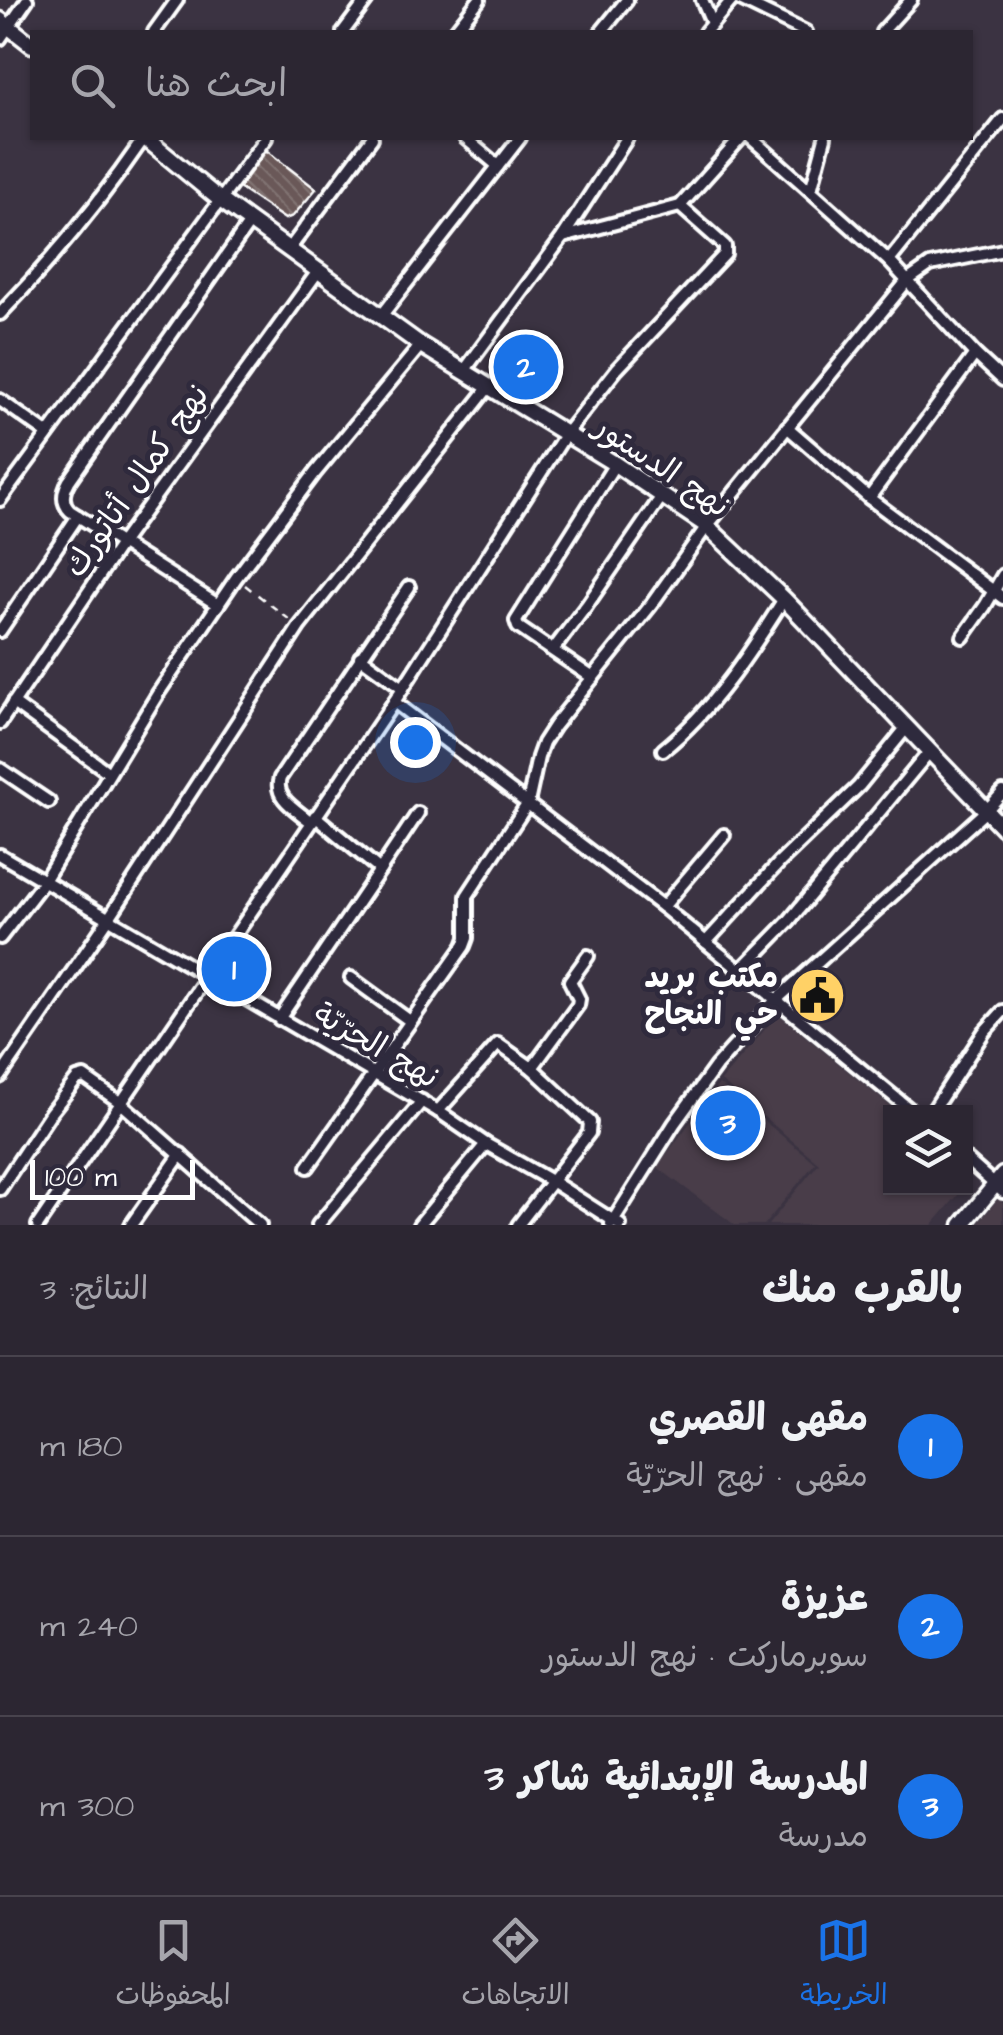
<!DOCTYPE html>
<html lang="ar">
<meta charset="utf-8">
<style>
:root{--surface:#2c2632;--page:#342e3a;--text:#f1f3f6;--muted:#a6a5ac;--line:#48434d;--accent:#1a73e8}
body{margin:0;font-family:"Architects Daughter","Playpen Sans Arabic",sans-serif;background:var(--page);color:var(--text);direction:rtl}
.controls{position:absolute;right:30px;bottom:30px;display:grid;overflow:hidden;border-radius:0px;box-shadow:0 2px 8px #0004}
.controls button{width:90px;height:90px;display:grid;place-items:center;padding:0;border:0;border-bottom:2px solid var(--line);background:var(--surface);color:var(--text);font:50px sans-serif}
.scale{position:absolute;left:30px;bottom:25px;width:165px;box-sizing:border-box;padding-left:10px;border:5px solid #fff;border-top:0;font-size:28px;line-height:35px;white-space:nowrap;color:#fff;-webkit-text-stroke:8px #2f2a3d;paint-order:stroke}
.you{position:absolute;left:415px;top:742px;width:35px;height:35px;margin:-25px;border:8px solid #fff;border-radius:50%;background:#1a73e8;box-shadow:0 0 0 15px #1a73e833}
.badge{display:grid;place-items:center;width:65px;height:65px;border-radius:50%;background:var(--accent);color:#fff;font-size:32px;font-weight:700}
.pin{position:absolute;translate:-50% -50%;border:5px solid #fff;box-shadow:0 2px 10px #0006}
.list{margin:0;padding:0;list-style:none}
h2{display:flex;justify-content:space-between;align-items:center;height:130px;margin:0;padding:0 40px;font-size:42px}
h2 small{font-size:32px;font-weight:400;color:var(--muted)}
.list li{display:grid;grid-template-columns:65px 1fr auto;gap:30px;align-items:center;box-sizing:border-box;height:180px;padding:0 40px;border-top:2px solid var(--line)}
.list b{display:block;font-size:38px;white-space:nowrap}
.list p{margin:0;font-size:32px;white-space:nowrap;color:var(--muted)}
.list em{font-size:32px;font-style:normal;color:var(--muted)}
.icon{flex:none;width:55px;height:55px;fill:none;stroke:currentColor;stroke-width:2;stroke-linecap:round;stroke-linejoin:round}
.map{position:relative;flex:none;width:1003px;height:1225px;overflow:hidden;direction:ltr}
.search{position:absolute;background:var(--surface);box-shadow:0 2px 8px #0004;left:30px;right:30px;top:30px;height:110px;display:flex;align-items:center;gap:25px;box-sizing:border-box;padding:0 35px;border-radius:0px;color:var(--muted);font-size:38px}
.sheet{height:670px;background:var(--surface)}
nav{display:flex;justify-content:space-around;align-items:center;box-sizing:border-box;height:140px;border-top:2px solid var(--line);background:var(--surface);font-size:28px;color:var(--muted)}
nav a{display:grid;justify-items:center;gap:5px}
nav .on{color:var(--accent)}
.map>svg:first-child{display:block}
.built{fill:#493e49}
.building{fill:url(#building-back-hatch);stroke:#fff;stroke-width:2.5}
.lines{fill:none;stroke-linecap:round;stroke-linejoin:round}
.street-casing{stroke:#fff;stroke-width:18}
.secondary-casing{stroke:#fff;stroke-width:21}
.path{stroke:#fff;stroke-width:2.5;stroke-dasharray:8 8;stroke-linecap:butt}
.street{stroke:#2f2a3d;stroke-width:10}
.secondary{stroke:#2f2a3d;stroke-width:14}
.labels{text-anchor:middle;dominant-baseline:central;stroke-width:10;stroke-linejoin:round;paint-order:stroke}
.street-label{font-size:32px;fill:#fff;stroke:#2f2a3d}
.poi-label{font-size:32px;font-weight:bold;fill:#fff;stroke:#2f2a3d;text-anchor:end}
</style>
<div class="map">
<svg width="1003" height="1225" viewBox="0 0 1003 1225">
<defs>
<pattern id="building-back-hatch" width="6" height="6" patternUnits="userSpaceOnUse" patternTransform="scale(2.5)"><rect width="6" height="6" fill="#6a5958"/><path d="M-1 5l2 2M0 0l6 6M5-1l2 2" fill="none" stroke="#807271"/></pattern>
</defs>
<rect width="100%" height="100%" fill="#3b3342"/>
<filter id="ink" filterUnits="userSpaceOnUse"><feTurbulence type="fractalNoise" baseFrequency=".01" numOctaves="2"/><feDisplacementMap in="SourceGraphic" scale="20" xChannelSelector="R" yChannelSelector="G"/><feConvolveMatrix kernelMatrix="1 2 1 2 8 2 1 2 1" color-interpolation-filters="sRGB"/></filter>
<g filter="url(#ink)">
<g class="built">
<path d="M778,1014L897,1112H890V1188H964L932,1225H768L819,1163L721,1081Z"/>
<path d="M719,1084L815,1163L764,1225H735L657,1167Z"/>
<path d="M998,1199L1003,1203V1225H977Z"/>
</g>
<g class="building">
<path d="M262,147L316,189L293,216L285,219L233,184Z"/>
<path d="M521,343L552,362L531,392L500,372Z"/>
<path d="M230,956L248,968L239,980L221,970Z"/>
</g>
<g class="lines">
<defs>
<g id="street">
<path d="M702,0L712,23"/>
<path d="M740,0L806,32"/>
<path d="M154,32L177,0"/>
<path d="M343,32L367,0"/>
<path d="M454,32L479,0"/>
<path d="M601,32L627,0"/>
<path d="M705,32L732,0"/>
<path d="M882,32L911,0"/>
<path d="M0,39L27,0"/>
<path d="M465,138L498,166"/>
<path d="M751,138L889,261L975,354L1003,380"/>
<path d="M811,190L825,138"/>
<path d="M563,237L680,206L741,138"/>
<path d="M290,248L372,138"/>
<path d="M889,261L1003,119"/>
<path d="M0,314C53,259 101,201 144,138"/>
<path d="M382,315L520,138"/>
<path d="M464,371L562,238L627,138"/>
<path d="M0,400L48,434"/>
<path d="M787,427L869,498L1003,598"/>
<path d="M869,498L975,354"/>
<path d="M0,500L266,138"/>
<path d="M218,605L70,511C61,502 63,492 69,481L250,222"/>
<path d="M0,631L78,516"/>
<path d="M963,637L985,606L1003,575"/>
<path d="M553,650L587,605L662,496"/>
<path d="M360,657L403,688"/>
<path d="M593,678L518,627L516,621L615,464"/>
<path d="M394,702L663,907L913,1112"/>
<path d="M13,703L109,773"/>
<path d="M0,723L122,542L319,270"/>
<path d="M663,750C713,710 750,653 784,599"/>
<path d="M0,769L49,802"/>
<path d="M315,816L380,870L418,813"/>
<path d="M311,822C297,810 273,798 280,778L409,587"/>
<path d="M0,855L438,1111L486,1144L553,1182L620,1225"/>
<path d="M663,907L724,835"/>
<path d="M0,938L44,881L159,692L236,578L315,473L421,345"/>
<path d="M706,942L780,862L859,786L907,727"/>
<path d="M740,971L788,922L930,751"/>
<path d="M351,978L410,1021"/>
<path d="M279,1019L380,870"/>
<path d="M532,1068L578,1005L579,999L570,981L588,956"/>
<path d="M0,1077L109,918L299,627L488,388"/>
<path d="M438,1111L498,1044L532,1068L590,1122L589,1133L518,1225"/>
<path d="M932,1112L984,1032L1003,1011"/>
<path d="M966,1159L1003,1192"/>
<path d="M308,1167L464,946L467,938V896L528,803L538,757L543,743L554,726L651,605L707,526L907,281L930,265L1003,250"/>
<path d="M0,1189L51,1112L77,1079L84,1077L121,1103L260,1225"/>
<path d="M611,1224L674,1124L716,1066L775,1001L987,810L1003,792"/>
<path d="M38,1225L394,702L565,435L617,369L725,254V246L680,206"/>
<path d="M131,1225L181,1154"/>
<path d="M318,1225L422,1101"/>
<path d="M419,1225L486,1144"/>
</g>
<g id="secondary">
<path d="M0,20L32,45"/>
<path d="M145,138L219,199L421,345L615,464L707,526L784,599L1003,828"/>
<path d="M962,1225L1003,1175"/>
</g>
</defs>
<use href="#street" class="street-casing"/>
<use href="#secondary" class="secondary-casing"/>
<path class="path" d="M245,585L290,620"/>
<use href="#street" class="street"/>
<use href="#secondary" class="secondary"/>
</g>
</g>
<defs>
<symbol id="civic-disc" viewBox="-11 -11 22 22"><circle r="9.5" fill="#ffd166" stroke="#2f2a3d"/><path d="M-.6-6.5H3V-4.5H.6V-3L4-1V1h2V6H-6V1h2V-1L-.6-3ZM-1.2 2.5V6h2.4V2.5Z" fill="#111"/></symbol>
</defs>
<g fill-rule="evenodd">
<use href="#civic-disc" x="786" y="964" width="63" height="63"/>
</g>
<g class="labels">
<g class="street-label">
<text transform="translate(662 467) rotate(34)">نهج الدستور</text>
<text transform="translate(137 481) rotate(-55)">نهج كمال أتاتورك</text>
<text transform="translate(376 1046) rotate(30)">نهج الحرّيّة</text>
</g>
<g class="poi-label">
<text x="778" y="977">مكتب بريد<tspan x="778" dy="37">حي النجاح</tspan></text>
</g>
</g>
</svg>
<div class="controls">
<button><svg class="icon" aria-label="layers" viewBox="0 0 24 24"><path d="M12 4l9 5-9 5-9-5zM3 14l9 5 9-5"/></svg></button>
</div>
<div class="scale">100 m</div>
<div class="you"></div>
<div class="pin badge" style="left:234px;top:969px">1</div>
<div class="pin badge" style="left:526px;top:367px">2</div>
<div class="pin badge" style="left:728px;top:1123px">3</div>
<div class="search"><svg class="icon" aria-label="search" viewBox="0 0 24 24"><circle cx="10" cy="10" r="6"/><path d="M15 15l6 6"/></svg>ابحث هنا</div>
</div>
<section class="sheet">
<h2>بالقرب منك<small>النتائج: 3</small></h2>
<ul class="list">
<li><span class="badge">1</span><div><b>مقهى القصري</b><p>مقهى · نهج الحرّيّة</p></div><em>180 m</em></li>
<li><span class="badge">2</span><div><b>عزيزة</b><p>سوبرماركت · نهج الدستور</p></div><em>240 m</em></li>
<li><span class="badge">3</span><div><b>المدرسة الإبتدائية شاكر 3</b><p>مدرسة</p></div><em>300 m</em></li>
</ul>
</section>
<nav>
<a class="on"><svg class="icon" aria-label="map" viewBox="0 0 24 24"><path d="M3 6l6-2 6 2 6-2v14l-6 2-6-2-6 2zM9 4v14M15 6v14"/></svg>الخريطة</a>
<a><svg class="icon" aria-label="directions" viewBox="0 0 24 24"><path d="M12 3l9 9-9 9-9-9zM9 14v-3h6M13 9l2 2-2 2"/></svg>الاتجاهات</a>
<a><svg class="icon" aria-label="saved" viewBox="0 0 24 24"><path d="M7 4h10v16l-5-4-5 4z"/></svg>المحفوظات</a>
</nav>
